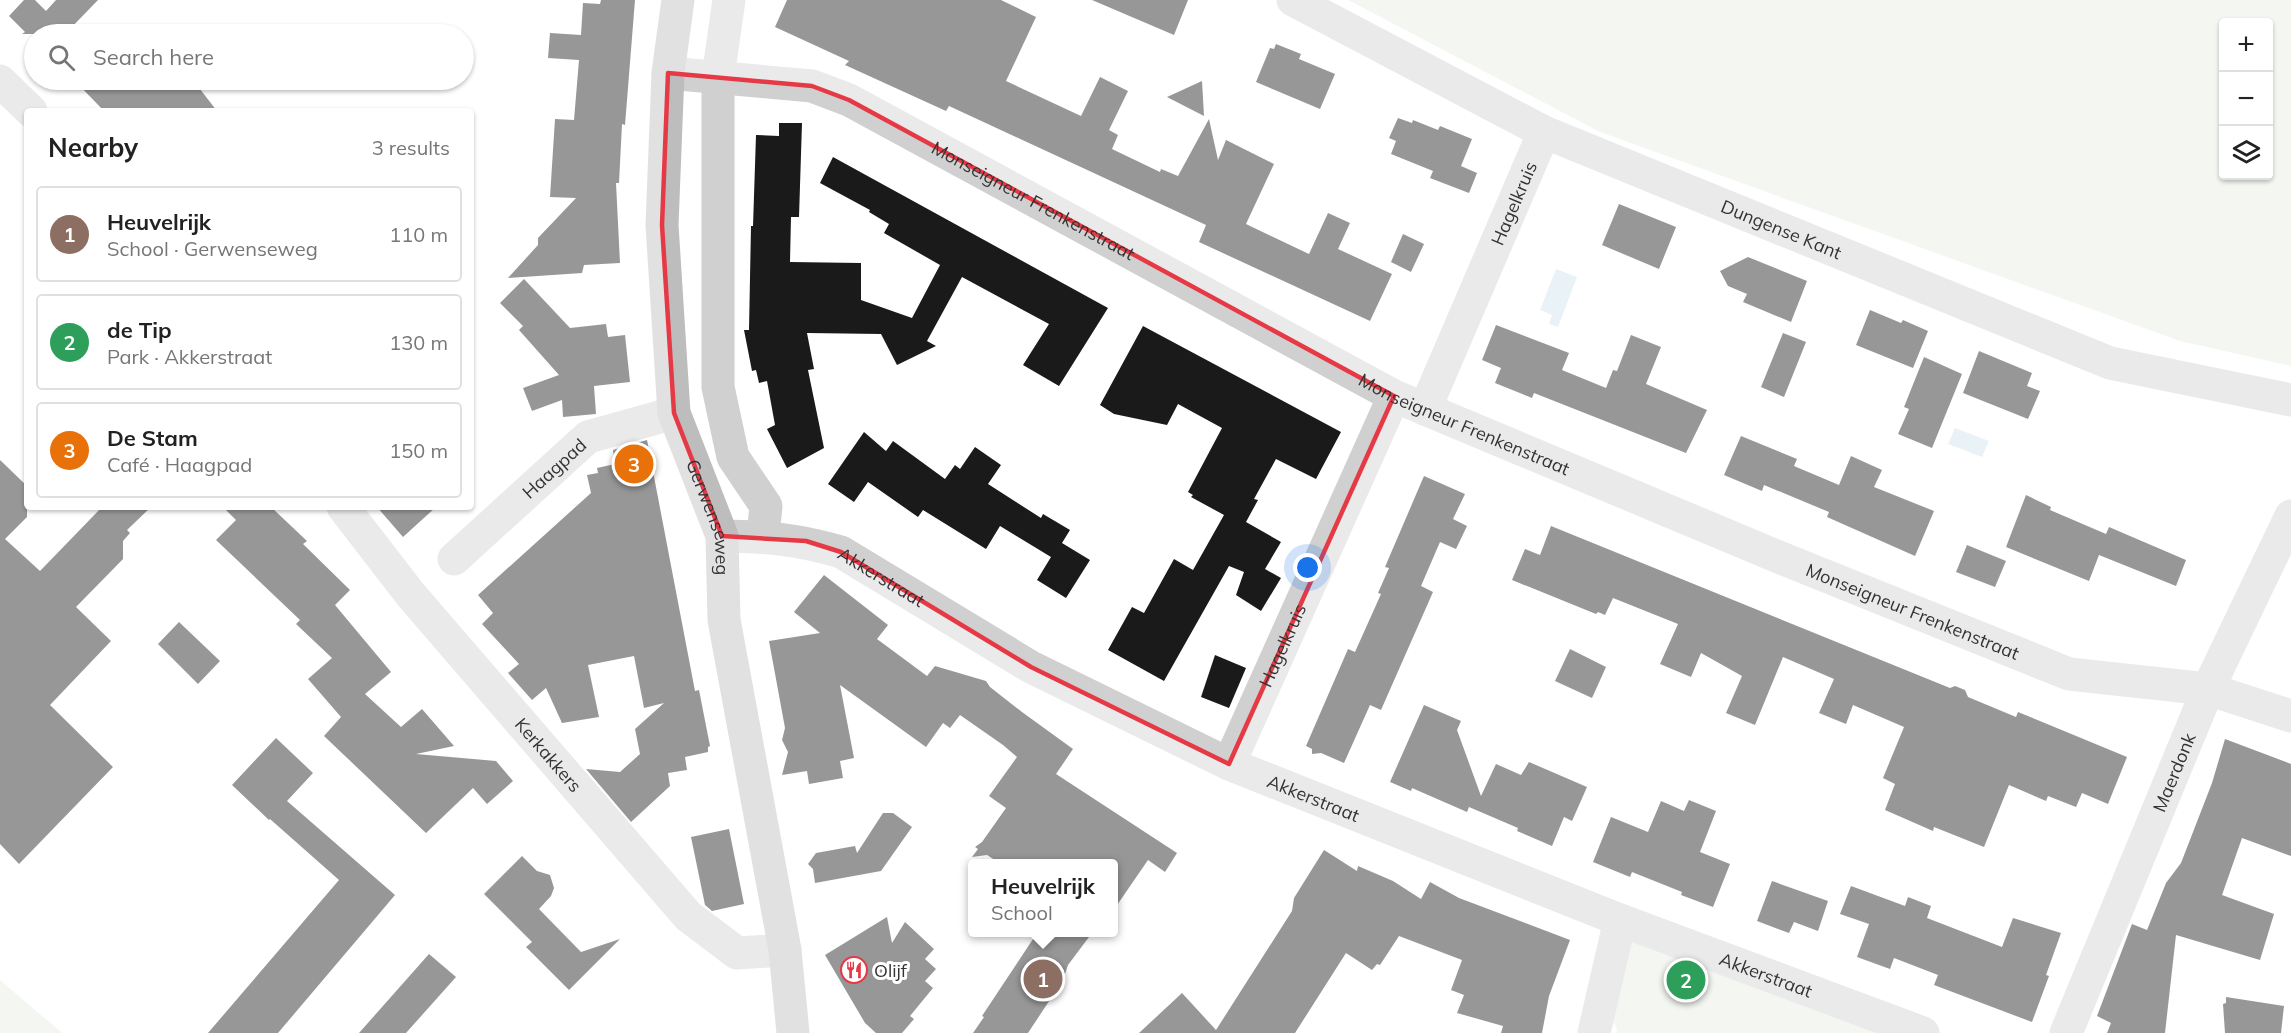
<!DOCTYPE html>
<meta charset="utf-8">
<style>
:root{--surface:#fff;--page:#f2f2f2;--text:#222;--muted:#767676;--line:#e0e0e0;--accent:#e63946}
body{margin:0;font-family:Mulish,sans-serif;background:var(--page);color:var(--text)}
.controls{position:absolute;right:18px;top:18px;display:grid;overflow:hidden;border-radius:6px;box-shadow:0 2px 4px #0004}
.controls button{width:54px;height:54px;display:grid;place-items:center;padding:0;border:0;border-bottom:2px solid var(--line);background:var(--surface);color:var(--text);font:30px sans-serif}
.you{position:absolute;left:1308px;top:568px;width:21px;height:21px;margin:-15px;border:4px solid #fff;border-radius:50%;background:#1a73e8;box-shadow:0 0 0 9px #1a73e833}
.badge{display:grid;place-items:center;width:39px;height:39px;border-radius:50%;background:var(--accent);color:#fff;font-size:20px;font-weight:700}
.pin{position:absolute;translate:-50% -50%;border:3px solid #fff;box-shadow:0 2px 6px #0006}
.popup{position:absolute;left:968px;top:859px;width:150px;height:78px;box-sizing:border-box;display:grid;place-content:center;border-radius:6px;background:var(--surface);filter:drop-shadow(0 2px 4px #0005);font-size:20px;white-space:nowrap;color:var(--muted)}
.popup b{font-size:22px;color:var(--text)}
.popup::after{content:'';position:absolute;left:50%;top:100%;margin-left:-12px;border:12px solid transparent;border-top-color:var(--surface)}
.list{margin:0;padding:0;list-style:none}
h2{display:flex;justify-content:space-between;align-items:center;height:78px;margin:0;padding:0 24px;font-size:26px}
h2 small{font-size:20px;font-weight:400;color:var(--muted)}
.list li{display:grid;grid-template-columns:39px 1fr auto;gap:18px;align-items:center;box-sizing:border-box;height:96px;margin:0 12px 12px;padding:0 12px;border:2px solid var(--line);border-radius:6px}
.list b{display:block;font-size:22px;white-space:nowrap}
.list p{margin:0;font-size:20px;white-space:nowrap;color:var(--muted)}
.list em{font-size:20px;font-style:normal;color:var(--muted)}
.icon{flex:none;width:33px;height:33px;fill:none;stroke:currentColor;stroke-width:2;stroke-linecap:round;stroke-linejoin:round}
.map{position:relative;flex:none;width:2291px;height:1033px;overflow:hidden}
.search{position:absolute;background:var(--surface);box-shadow:0 2px 4px #0004;left:24px;top:24px;width:450px;height:66px;display:flex;align-items:center;gap:15px;box-sizing:border-box;padding:0 21px;border-radius:33px;color:var(--muted);font-size:22px}
.panel{position:absolute;background:var(--surface);box-shadow:0 2px 4px #0004;left:24px;top:108px;width:450px;height:402px;border-radius:6px}
.map>svg:first-child{display:block}
.green{fill:#e6ecdf;fill-rule:evenodd}
.water{fill:#cfe2ee}
.building{fill:#1a1a1a}
.lines{fill:none;stroke-linecap:round;stroke-linejoin:round}
.street{stroke:#d0d0d0;stroke-width:33}
.secondary{stroke:#bdbdbd;stroke-width:33}
.marked{fill:none;stroke:#e63946;stroke-width:4.5;stroke-linejoin:round}
.labels{text-anchor:middle;dominant-baseline:central;stroke-width:6;stroke-linejoin:round;paint-order:stroke}
.street-label{font-size:18px;fill:#333;stroke:#fff}
.poi-label{font-size:18px;fill:#333;stroke:#fff;text-anchor:start}
</style>
<div class="map">
<svg width="2291" height="1033" viewBox="0 0 2291 1033">
<rect width="100%" height="100%" fill="#fff"/>
<g class="green">
<path d="M1348,0H2291V366L2180,341L1600,132ZM2268,22V176H2224V22Z"/>
<path d="M1637,936L1896,1033H1616L1617,1029L1610,1016L1626,943Z"/>
<path d="M0,980L62,1033H0Z"/>
</g>
<g class="water">
<path d="M1556,269L1577,277L1558,327L1549,324L1552,315L1540,310Z"/>
<path d="M1955,428L1989,441L1982,457L1948,444Z"/>
</g>
<g class="building">
<path d="M24,0H35L46,11L56,0H98L67,32L70,34H22L25,32L9,16Z"/>
<path d="M601,0H635L625,125L622,124L619,183H616L620,263L584,265L582,273L508,278L538,245V238L576,198L550,197L555,119L574,120L579,60L548,58L550,33L581,35L583,3L600,4Z"/>
<path d="M787,0H1001L1036,17L1006,81L1081,116L1100,77L1128,91L1109,130L1118,135L1112,149L1160,172L1161,169L1178,176L1209,119L1218,160L1226,140L1274,164L1246,224L1309,254L1328,213L1350,223L1338,249L1392,274L1370,321L1199,242L1206,225L949,106L946,111L845,65L849,61L775,27Z"/>
<path d="M1092,0H1188L1174,35Z"/>
<path d="M1276,44L1301,54L1299,59L1335,74L1320,109L1256,82L1270,48L1274,49Z"/>
<path d="M74,80H193L217,111H104Z"/>
<path d="M1202,81L1204,116L1167,97Z"/>
<path d="M1398,118L1412,123L1413,120L1438,130L1440,126L1472,139L1461,166L1477,173L1469,193L1430,178L1433,171L1391,154L1396,141L1389,138Z"/>
<path d="M779,123H802L799,217H791L790,262L861,263V300L912,318L940,265L884,233L889,224L869,212L870,210L820,183L833,157L1108,308L1059,386L1023,365L1049,324L962,277L927,341L936,346L897,365L881,334L807,333L814,369L808,370L824,448L787,468L767,429L775,425L767,381L759,383L756,370L752,371L744,330H749L751,226H753L756,135L779,136Z"/>
<path d="M1619,204L1676,227L1659,269L1602,245Z"/>
<path d="M1403,234L1424,244L1411,272L1391,262Z"/>
<path d="M1748,257L1807,281L1791,322L1743,302L1747,294L1728,286L1720,271Z"/>
<path d="M524,279L570,328L606,324L608,337L625,335L630,382L594,386L596,414L563,417L562,400L532,411L523,388L559,375L519,330L523,326L500,303Z"/>
<path d="M1870,310L1901,323L1903,320L1928,331L1913,368L1856,345Z"/>
<path d="M1496,325L1569,353L1562,370L1606,388L1613,370L1617,371L1631,335L1661,347L1646,384L1707,410L1686,453L1534,393L1532,398L1495,383L1501,368L1482,360Z"/>
<path d="M1143,326L1341,432L1316,479L1276,459L1254,499L1258,500L1246,522L1281,542L1265,569L1281,578L1261,611L1236,595L1244,572L1229,566L1164,681L1108,650L1132,607L1144,613L1174,559L1193,570L1224,515L1191,497L1193,495L1188,492L1222,428L1178,404L1167,425L1114,414L1100,405Z"/>
<path d="M1783,333L1806,342L1784,397L1761,387Z"/>
<path d="M1979,351L2032,373L2027,386L2040,391L2028,419L1963,393Z"/>
<path d="M1924,357L1962,374L1932,448L1898,434L1909,409L1904,407Z"/>
<path d="M864,432L886,451L893,441L945,479L955,465L960,469L975,447L1001,465L988,484L1041,518L1043,514L1070,530L1062,543L1090,560L1066,598L1037,580L1051,557L1000,526L986,549L923,510L918,517L868,482L854,502L828,484Z"/>
<path d="M1741,436L1797,459L1794,466L1839,485L1851,456L1882,470L1874,487L1934,511L1915,556L1827,517L1829,512L1764,485L1762,491L1724,475Z"/>
<path d="M647,440L695,691L699,690L710,746L708,747V752L685,757L687,770L668,773L670,786L631,822L586,769L620,772L640,754L635,729L664,703L644,708L634,656L588,665L599,717L562,723L546,688L532,700L508,673L519,664L482,624L493,613L478,595L591,493L587,475L598,473L597,468L615,464L613,450Z"/>
<path d="M0,460L27,486V517L5,539L40,571L102,507H151L127,530L130,533L123,541V559L76,607L111,641L50,705L113,767L19,864L0,844Z"/>
<path d="M1424,476L1465,494L1453,519L1467,526L1456,549L1440,542L1421,586L1433,592L1381,710L1370,705L1344,763L1321,753L1312,754V749L1306,746L1348,649L1355,652L1381,594L1378,593L1389,568L1385,567Z"/>
<path d="M2026,495L2051,507L2050,510L2106,534L2109,527L2186,560L2176,586L2099,555L2089,581L2006,547Z"/>
<path d="M223,507H271L307,541L303,544L350,590L335,605L391,672L365,694L401,727L422,709L454,746L416,754L496,761L513,781L487,804L473,788L426,833L324,736L341,717L308,679L332,658L296,624L300,620L216,540L236,520Z"/>
<path d="M377,507H436L403,537Z"/>
<path d="M1551,526L1950,688L1955,686L1965,690L1968,697L2016,717L2018,712L2127,757L2108,804L2082,793L2076,807L2048,796L2046,801L2009,785L1984,847L1934,827L1933,831L1885,810L1895,784L1883,778L1904,727L1853,705L1846,724L1819,713L1834,679L1783,657L1755,725L1726,713L1742,676L1701,653L1691,677L1660,664L1678,624L1613,598L1605,615L1598,612L1596,614L1512,580L1525,549L1540,555Z"/>
<path d="M1967,545L2006,561L1995,587L1956,572Z"/>
<path d="M824,575L888,625L877,639L927,676L935,666L986,681L990,687L1022,712L1073,749L1056,774L1177,853L1165,872L1148,860L1113,911V864H1001L987,855L972,857L978,849L975,847L982,842L1006,808L989,796L1017,757L1003,745L960,715L950,728L943,723L926,747L840,685L854,758L840,761L843,778L809,784L807,771L782,775L788,752L782,740L785,728L769,641L820,633L794,612Z"/>
<path d="M179,622L220,661L198,684L158,644Z"/>
<path d="M1570,649L1606,667L1592,698L1555,681Z"/>
<path d="M1215,655L1246,668L1229,708L1201,697Z"/>
<path d="M1424,705L1461,721L1457,730L1481,796L1496,764L1521,775L1529,762L1587,787L1572,821L1564,817L1552,846L1517,831L1518,828L1469,807L1467,812L1412,788L1411,791L1390,782Z"/>
<path d="M276,738L313,773L287,801L395,895L278,1033H208L339,880L270,819L269,820L232,785Z"/>
<path d="M2225,739L2291,764V856L2242,838L2222,895L2274,914L2260,960L2176,935L2165,1033H2107L2111,1023L2097,1016L2132,924L2147,930L2166,883L2181,863L2212,783Z"/>
<path d="M1689,800L1716,811L1700,852L1730,864L1713,907L1681,895L1682,892L1632,872L1630,877L1593,862L1611,817L1648,832L1661,801L1684,811Z"/>
<path d="M883,813H893L912,827L881,871L815,883L813,869L808,864L816,853L855,846L857,853Z"/>
<path d="M729,829L744,904L712,911L705,905L691,837Z"/>
<path d="M1324,850L1357,871L1358,866L1393,881L1421,899L1430,882L1459,898L1570,940L1549,996L1542,1033H1501L1503,1026L1457,1013L1464,995L1451,990L1462,960L1399,936L1380,965L1377,964L1372,970L1346,953L1295,1033H1139L1182,993L1216,1030L1292,911L1294,898Z"/>
<path d="M522,856L537,871L550,875L554,888L551,896L539,909L581,952L620,939L569,990L526,947L532,942L484,894Z"/>
<path d="M1772,881L1828,901L1818,931L1794,922L1789,933L1757,921Z"/>
<path d="M1851,886L1905,906L1908,897L1931,906L1927,918L2002,947L2013,918L2061,933L2046,975L2049,976L2032,1022L1934,985L1938,975L1894,958L1890,969L1857,957L1869,924L1840,914Z"/>
<path d="M887,917L892,943L905,922L934,949L925,959L936,969L925,981L933,988L910,1016L914,1019L902,1033H876L865,1023L825,955Z"/>
<path d="M1037,933H1092L1068,965L1063,980L1028,1033H973L984,1017L982,1016Z"/>
<path d="M429,954L456,977L406,1033H359Z"/>
<path d="M2226,997L2284,1006L2281,1033H2225L2223,1004L2226,1003Z"/>
</g>
<g class="lines">
<g class="street">
<path d="M729,0L718,77V387L733,457L766,506L763,536"/>
<path id="s1" d="M1293,0L1544,132L2110,363L2291,400"/>
<path id="s2" d="M668,73L812,86L849,100L1394,396L1781,558L2069,674L2208,689L2291,716"/>
<path d="M0,81L31,111"/>
<path id="s3" d="M1425,409L1544,132"/>
<path id="s4" d="M343,507L411,595L688,916L737,953L785,950"/>
<path id="s5" d="M722,536C765,536 800,540 841,552L1031,667L1229,764L1620,920L1923,1033"/>
<path id="s6" d="M454,559L588,437L674,413"/>
<path id="s7" d="M1229,764L1394,396"/>
<path d="M1594,1033L1620,920"/>
<path id="s8" d="M2066,1033L2208,689L2291,516"/>
</g>
<path class="secondary" id="s9" d="M678,0L668,73L662,225L674,413L722,536L724,620L785,950L793,1033"/>
</g>
<path d="M0 0H2291V1033H0ZM668,73L812,86L849,100L1394,396L1229,764L1031,667L841,552L806,541L722,536L674,413L662,225Z" fill="#fff" fill-opacity=".55" fill-rule="evenodd"/>
<path class="marked" d="M668,73L812,86L849,100L1394,396L1229,764L1031,667L841,552L806,541L722,536L674,413L662,225Z"/>
<defs>
<symbol id="restaurant-ring" viewBox="-11 -11 22 22"><circle r="9.5" fill="#fff" stroke="#e63946" stroke-width="1.5"/><path d="M-5-6h1v4h1v-4h1v4h1v-4h1v5L-1.5 .5V6h-2V.5L-5-1ZM5-6V6H3V1.5H1.5Q1.5-4 5-6Z" fill="#e63946"/></symbol>
</defs>
<g fill-rule="evenodd">
<use href="#restaurant-ring" x="839" y="955" width="30" height="30"/>
</g>
<g class="labels">
<g class="street-label">
<text stroke="none"><textPath href="#s2" startOffset="394">Monseigneur Frenkenstraat</textPath></text>
<text stroke="none"><textPath href="#s3" startOffset="224">Hagelkruis</textPath></text>
<text stroke="none"><textPath href="#s1" startOffset="540">Dungense Kant</textPath></text>
<text stroke="none"><textPath href="#s2" startOffset="880">Monseigneur Frenkenstraat</textPath></text>
<text stroke="none"><textPath href="#s6" startOffset="135">Haagpad</textPath></text>
<text stroke="none"><textPath href="#s9" startOffset="525">Gerwenseweg</textPath></text>
<text stroke="none"><textPath href="#s5" startOffset="168">Akkerstraat</textPath></text>
<text stroke="none"><textPath href="#s2" startOffset="1366">Monseigneur Frenkenstraat</textPath></text>
<text stroke="none"><textPath href="#s7" startOffset="130">Hagelkruis</textPath></text>
<text stroke="none"><textPath href="#s4" startOffset="322">Kerkakkers</textPath></text>
<text stroke="none"><textPath href="#s8" startOffset="282">Maerdonk</textPath></text>
<text stroke="none"><textPath href="#s5" startOffset="654">Akkerstraat</textPath></text>
<text stroke="none"><textPath href="#s5" startOffset="1140">Akkerstraat</textPath></text>
</g>
<g class="poi-label">
<text x="874" y="970">Olijf</text>
</g>
</g>
</svg>
<div class="controls">
<button>+</button>
<button>−</button>
<button><svg class="icon" aria-label="layers" viewBox="0 0 24 24"><path d="M12 4l9 5-9 5-9-5zM3 14l9 5 9-5"/></svg></button>
</div>
<div class="you"></div>
<div class="pin badge" style="left:1043px;top:979px;background:#8d6e63">1</div>
<div class="popup"><b>Heuvelrijk</b>School</div>
<div class="pin badge" style="left:1686px;top:980px;background:#2e9e5b">2</div>
<div class="pin badge" style="left:634px;top:464px;background:#e8710a">3</div>
<div class="search"><svg class="icon" aria-label="search" viewBox="0 0 24 24"><circle cx="10" cy="10" r="6"/><path d="M15 15l6 6"/></svg>Search here</div>
<section class="panel">
<h2>Nearby<small>3 results</small></h2>
<ul class="list">
<li><span class="badge" style="background:#8d6e63">1</span><div><b>Heuvelrijk</b><p>School · Gerwenseweg</p></div><em>110 m</em></li>
<li><span class="badge" style="background:#2e9e5b">2</span><div><b>de Tip</b><p>Park · Akkerstraat</p></div><em>130 m</em></li>
<li><span class="badge" style="background:#e8710a">3</span><div><b>De Stam</b><p>Café · Haagpad</p></div><em>150 m</em></li>
</ul>
</section>
</div>
